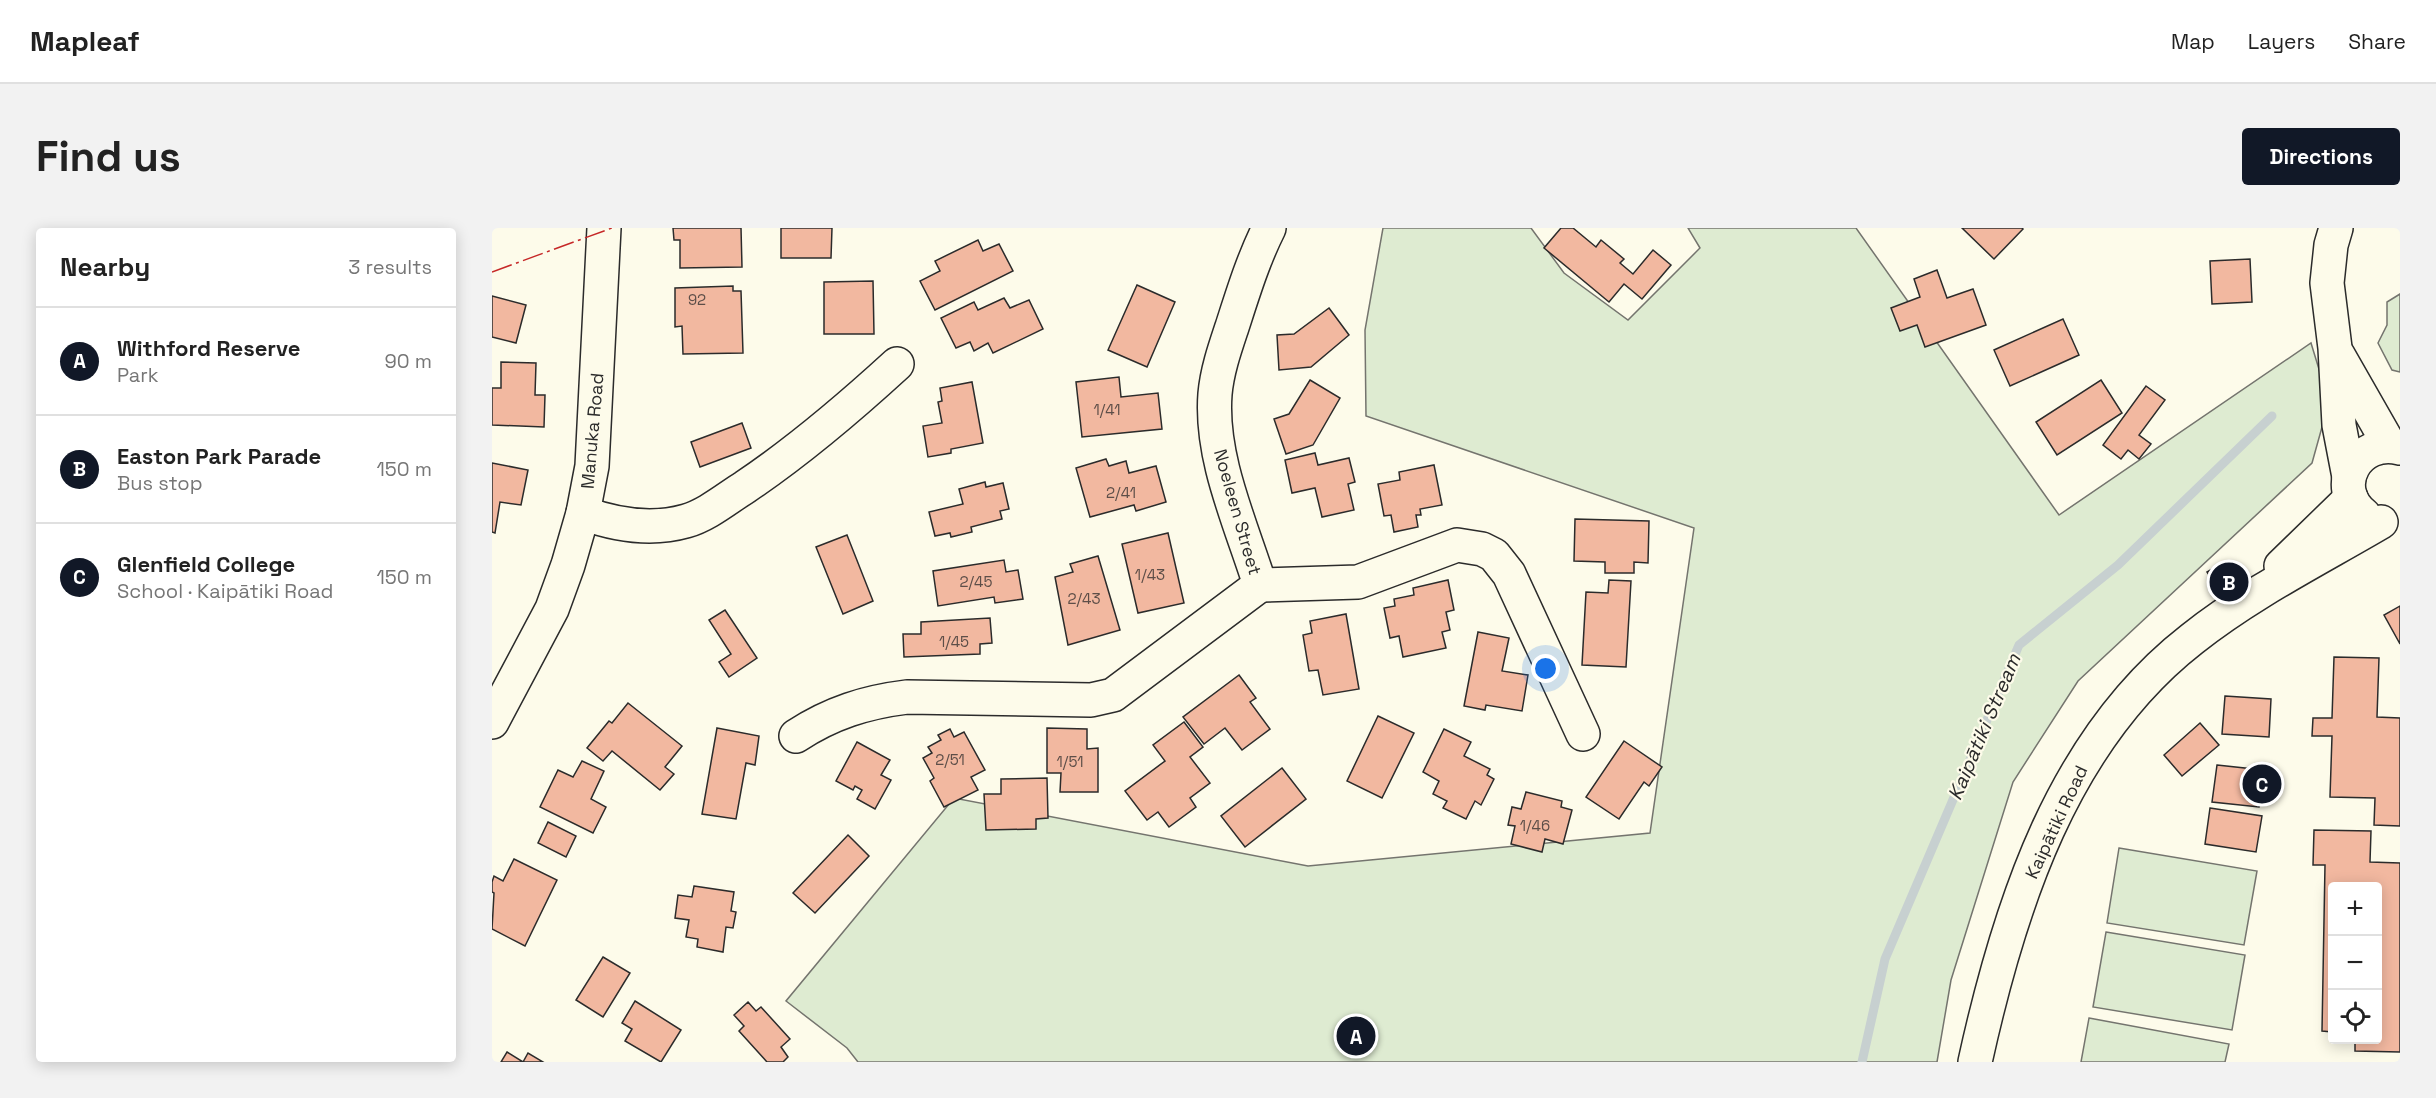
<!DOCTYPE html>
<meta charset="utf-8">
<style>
:root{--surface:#fff;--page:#f2f2f2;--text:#222;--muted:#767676;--line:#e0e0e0;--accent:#111827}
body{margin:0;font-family:"Space Grotesk",sans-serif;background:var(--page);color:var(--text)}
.controls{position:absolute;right:18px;bottom:18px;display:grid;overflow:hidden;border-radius:6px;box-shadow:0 3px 15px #0003}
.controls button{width:54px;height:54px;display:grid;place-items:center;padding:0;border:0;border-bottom:2px solid var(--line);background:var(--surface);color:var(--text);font:30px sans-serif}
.you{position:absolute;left:1054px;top:441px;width:21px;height:21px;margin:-15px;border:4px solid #fff;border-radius:50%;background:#1a73e8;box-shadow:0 0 0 9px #1a73e833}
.badge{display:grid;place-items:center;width:39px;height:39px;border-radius:50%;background:var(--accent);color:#fff;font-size:20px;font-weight:700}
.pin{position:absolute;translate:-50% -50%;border:3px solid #fff;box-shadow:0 2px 6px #0006}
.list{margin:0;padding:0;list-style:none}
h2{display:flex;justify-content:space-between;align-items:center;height:78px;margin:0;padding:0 24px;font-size:26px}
h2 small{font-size:20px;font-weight:400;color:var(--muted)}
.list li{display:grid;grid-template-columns:39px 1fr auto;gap:18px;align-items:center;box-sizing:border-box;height:108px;padding:0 24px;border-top:2px solid var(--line)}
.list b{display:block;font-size:22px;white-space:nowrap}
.list p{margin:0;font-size:20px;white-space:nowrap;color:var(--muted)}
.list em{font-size:20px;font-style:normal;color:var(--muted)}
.icon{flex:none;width:33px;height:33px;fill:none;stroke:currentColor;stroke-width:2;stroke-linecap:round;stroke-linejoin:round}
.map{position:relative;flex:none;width:1908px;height:834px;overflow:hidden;border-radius:6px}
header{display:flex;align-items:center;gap:36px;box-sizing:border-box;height:84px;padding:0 30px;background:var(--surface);border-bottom:2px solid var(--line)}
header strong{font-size:28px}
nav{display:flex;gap:33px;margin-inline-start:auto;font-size:21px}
.intro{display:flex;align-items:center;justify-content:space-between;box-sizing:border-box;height:144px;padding:0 36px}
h1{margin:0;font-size:42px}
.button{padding:15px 27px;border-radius:6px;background:var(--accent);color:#fff;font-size:21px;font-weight:700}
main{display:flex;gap:36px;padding:0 36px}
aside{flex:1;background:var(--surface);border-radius:6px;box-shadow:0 3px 15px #0003}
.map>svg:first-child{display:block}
.green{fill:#deebd1;stroke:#74746e;stroke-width:1.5}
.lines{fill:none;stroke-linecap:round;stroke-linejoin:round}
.stream{stroke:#c7d0d0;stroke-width:9}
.building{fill:#f2b8a0;stroke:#2b2b2b;stroke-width:1.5}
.minor-casing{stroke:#2b2b2b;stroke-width:36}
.major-casing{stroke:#2b2b2b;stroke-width:36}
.minor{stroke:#fdfbea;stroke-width:33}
.major{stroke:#fdfbea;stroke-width:33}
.power{stroke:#c62828;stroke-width:1.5;stroke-dasharray:21 4.5 3 4.5;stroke-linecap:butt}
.labels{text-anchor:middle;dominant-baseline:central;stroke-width:4.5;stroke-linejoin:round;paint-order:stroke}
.number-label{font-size:15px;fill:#5d4e48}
.street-label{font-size:18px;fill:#2b2b2b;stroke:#fdfbea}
.water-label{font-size:20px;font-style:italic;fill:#2b2b2b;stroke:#fdfbea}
</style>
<header>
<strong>Mapleaf</strong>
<nav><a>Map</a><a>Layers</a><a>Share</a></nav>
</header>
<div class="intro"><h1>Find us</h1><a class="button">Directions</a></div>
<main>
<aside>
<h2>Nearby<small>3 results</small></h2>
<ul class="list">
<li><span class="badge">A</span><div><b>Withford Reserve</b><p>Park</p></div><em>90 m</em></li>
<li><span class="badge">B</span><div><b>Easton Park Parade</b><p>Bus stop</p></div><em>150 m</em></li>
<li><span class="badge">C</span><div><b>Glenfield College</b><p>School · Kaipātiki Road</p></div><em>150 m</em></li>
</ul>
</aside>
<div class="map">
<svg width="1908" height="834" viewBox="0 0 1908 834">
<rect width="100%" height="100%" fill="#fdfbea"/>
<g class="green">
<path d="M891,0H1039L1072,45L1136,92L1208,20L1196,0H1364L1567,287L1819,115L1837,174L1820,235L1586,453L1521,554L1459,752L1445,834H366L355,820L294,773L462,570L816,638L1158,605L1202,300L874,188L873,102Z"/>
<path d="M1908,66V144L1900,142L1886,115L1895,97V74Z"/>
<path d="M1627,620L1765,643L1752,717L1615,695Z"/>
<path d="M1614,704L1753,727L1740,802L1601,779Z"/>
<path d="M1597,790L1737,816L1733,834H1589Z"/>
</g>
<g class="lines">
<path class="stream" d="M1370,834L1393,731L1527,417L1626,337L1780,188"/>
</g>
<g class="building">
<path d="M181,0H249L250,39L188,40V12H182Z"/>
<path d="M289,0H340L339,30H289Z"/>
<path d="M1069,0H1081L1104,19L1109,12L1132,31L1128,35L1141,46L1161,22L1179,37L1150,71L1132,56L1117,74L1052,20Z"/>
<path d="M1470,0H1530L1531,1L1502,31Z"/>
<path d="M486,12L491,23L507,16L521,43L443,82L428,53L448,43L443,33Z"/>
<path d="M1758,31L1760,74L1720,76L1718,33Z"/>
<path d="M1445,42L1455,70L1481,61L1494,97L1433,119L1425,97L1408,103L1399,80L1428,69L1422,51Z"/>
<path d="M381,53L382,106H332V54Z"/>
<path d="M645,57L683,74L655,139L616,122Z"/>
<path d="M241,58V63H249L251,125L191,126L190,98L183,99V60Z"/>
<path d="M0,68L34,77L24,115L0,109Z"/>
<path d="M512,70L518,80L537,72L551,101L501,125L496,115L482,123L478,114L464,120L449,90L482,74L486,82Z"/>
<path d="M837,80L857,107L819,139L787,142L785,107L802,106Z"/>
<path d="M1571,91L1587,127L1518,158L1502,122Z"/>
<path d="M9,134L44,135L43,167H53L52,199L0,197V160H9Z"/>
<path d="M627,149L629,169L666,165L670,201L590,209L584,154Z"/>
<path d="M818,152L848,170L821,217L794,226L782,191L797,186Z"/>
<path d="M1609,152L1630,185L1565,227L1544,194Z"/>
<path d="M480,154L491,215L459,221V225L436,229L431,198L450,195L446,174L450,173L448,160Z"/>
<path d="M1654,158L1673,172L1647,207L1659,216L1647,231L1636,222L1629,231L1611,217Z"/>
<path d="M250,195L259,220L208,239L199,214Z"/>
<path d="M823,225L826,237L857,230L863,254L856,256L862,282L830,289L823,260L800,265L793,232Z"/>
<path d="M614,231L617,238L634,233L637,245L664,238L674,274L644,283L642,277L598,289L584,240Z"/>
<path d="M0,235L36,242L29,277L8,274L3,305L0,304Z"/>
<path d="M942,237L950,277L928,281L929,287H924L926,299L902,304L899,287L892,288L886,256L908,252L907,244Z"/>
<path d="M493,254L494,259L511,255L517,281L508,283L510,291L479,299L480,304L459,309L458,305L443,308L437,284L471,276L467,261Z"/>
<path d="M1083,291L1157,293L1156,335L1142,334V345H1113V334L1082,333Z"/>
<path d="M676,305L692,375L646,385L630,316Z"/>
<path d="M355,307L381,373L351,386L324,319Z"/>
<path d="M606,328L628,402L576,417L563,349L581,344L578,336Z"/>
<path d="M512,332L514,344L526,342L531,371L503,375L502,369L446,378L441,343Z"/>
<path d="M1732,334L1735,340L1719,350L1715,344Z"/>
<path d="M956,352L962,382L954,384L958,402L950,404L954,420L911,429L907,408L898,410L892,380L903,378L902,371L922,367L921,360Z"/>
<path d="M1117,352L1139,353L1134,439L1090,437L1094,364L1116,365Z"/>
<path d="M1908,378V416L1892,387Z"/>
<path d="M233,382L265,430L237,449L227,434L239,426L217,392Z"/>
<path d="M854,386L867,461L831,467L826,442L817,443L811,407L820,405L818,393Z"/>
<path d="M498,390L500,415L488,416V426L412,429L411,406H429V394Z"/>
<path d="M986,404L1017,410L1010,443L1036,447L1030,483L994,477L993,482L972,478Z"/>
<path d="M1842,429L1887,430L1885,489L1908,490V598L1882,597L1883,570L1838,569L1840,508H1820L1821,490H1840Z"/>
<path d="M747,447L764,470L758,474L778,501L750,522L733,500L712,516L691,489Z"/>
<path d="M1733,468L1779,471L1777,509L1730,506Z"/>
<path d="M136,475L190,518L173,539L182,546L168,562L120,523L111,533L95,520L117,493L120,495Z"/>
<path d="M886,488L922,505L890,570L855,553Z"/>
<path d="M692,494L711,519L698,529L718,555L698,570L704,579L677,599L666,584L655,592L633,563L673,533L661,517Z"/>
<path d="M1708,495L1727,517L1690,548L1672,527Z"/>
<path d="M225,500L267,508L263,537L254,535L244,591L210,586Z"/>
<path d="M555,500L595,501V521L606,520V564H568L569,545H555Z"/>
<path d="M458,501L462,509L472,504L493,542L479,549L486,562L452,579L438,553L442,550L431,530L440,525L436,519L449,512L446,507Z"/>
<path d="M952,501L979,514L972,528L998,541L995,547L1002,551L989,577L983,573L974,591L951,580L955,573L941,566L947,553L931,544Z"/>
<path d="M1132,513L1170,539L1157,558L1152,554L1127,591L1094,569Z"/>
<path d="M365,514L398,532L389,547L399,552L383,581L365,571L370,562L363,558L361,562L344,553Z"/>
<path d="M90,533L112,543L99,571L114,579L101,605L48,579L66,542L81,549Z"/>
<path d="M1725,537L1771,542L1767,579L1720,574Z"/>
<path d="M790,540L814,571L753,619L729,588Z"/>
<path d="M555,550L556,590L544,591V601L494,602L492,566H509V551Z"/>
<path d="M1034,564L1070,573L1069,579L1080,582L1071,616L1053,611L1050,624L1019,616L1023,598L1016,597L1020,579L1029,581Z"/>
<path d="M1718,580L1770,588L1764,624L1713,616Z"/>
<path d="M56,594L84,608L74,629L46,615Z"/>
<path d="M1822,602L1879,603L1878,634L1908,635V824L1863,823V812H1886V658H1840V804L1830,803L1833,637H1821Z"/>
<path d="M356,607L377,628L323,685L301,665Z"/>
<path d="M22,631L65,652L33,718L0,701L2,665L0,664V654L2,648L11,653Z"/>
<path d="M202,658L242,664L239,683L244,684L241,700L234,699L231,724L205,719L206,711L194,709L197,692L183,690L186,667L200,669Z"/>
<path d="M111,729L138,745L111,789L84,772Z"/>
<path d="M143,773L189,802L169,834L133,813L140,801L130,795Z"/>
<path d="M256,774L264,783L269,779L298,811L289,819L296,829L291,834H275L247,803L252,798L242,787Z"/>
<path d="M15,824L31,834L36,825L51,834H9Z"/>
</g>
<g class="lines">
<defs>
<g id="minor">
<path d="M1844,0L1839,17L1835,55L1843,120L1847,197L1857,249"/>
<path d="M1846,127L1898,218"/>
<path d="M91,285C124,297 159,303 194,293C215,287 234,271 253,259C308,222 357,180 405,136"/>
<path d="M768,357L866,354L965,317L990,321L1002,327L1017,346L1091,506"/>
<path d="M0,494L60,381L76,337L91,285L100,238L112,0"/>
<path d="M304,508C339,485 374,474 415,469L599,472L621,467L768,357C749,296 718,230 723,166C725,143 733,120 740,99C751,65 761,32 777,0"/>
</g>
<g id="major">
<path d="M1872,287C1837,259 1866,209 1908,220"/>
<path d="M1789,338L1859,270"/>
<path d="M1483,834C1517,679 1570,512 1700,411C1758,365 1826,331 1889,294"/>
</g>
</defs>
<use href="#minor" class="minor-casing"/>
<use href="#major" class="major-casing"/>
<use href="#minor" class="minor"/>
<use href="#major" class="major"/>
<path class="power" d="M0,44L120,0"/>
</g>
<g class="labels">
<g class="number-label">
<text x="205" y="71">92</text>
<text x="615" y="181">1/41</text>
<text x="629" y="264">2/41</text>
<text x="658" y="346">1/43</text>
<text x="484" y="353">2/45</text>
<text x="592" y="370">2/43</text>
<text x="462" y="413">1/45</text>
<text x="458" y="531">2/51</text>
<text x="578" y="533">1/51</text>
<text x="1043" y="597">1/46</text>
</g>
<g class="street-label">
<text transform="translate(100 203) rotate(-85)">Manuka Road</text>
<text transform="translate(746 284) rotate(74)">Noeleen Street</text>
<text transform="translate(1564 594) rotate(-65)">Kaipātiki Road</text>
</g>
<g class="water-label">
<text transform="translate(1492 499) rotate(-67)">Kaipātiki Stream</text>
</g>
</g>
</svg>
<div class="controls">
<button>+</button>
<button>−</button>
<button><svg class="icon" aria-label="locate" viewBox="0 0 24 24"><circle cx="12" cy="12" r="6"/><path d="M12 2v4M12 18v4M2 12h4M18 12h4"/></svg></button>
</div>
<div class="you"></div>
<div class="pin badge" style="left:864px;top:808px">A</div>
<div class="pin badge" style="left:1737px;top:354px">B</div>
<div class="pin badge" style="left:1770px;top:556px">C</div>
</div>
</main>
